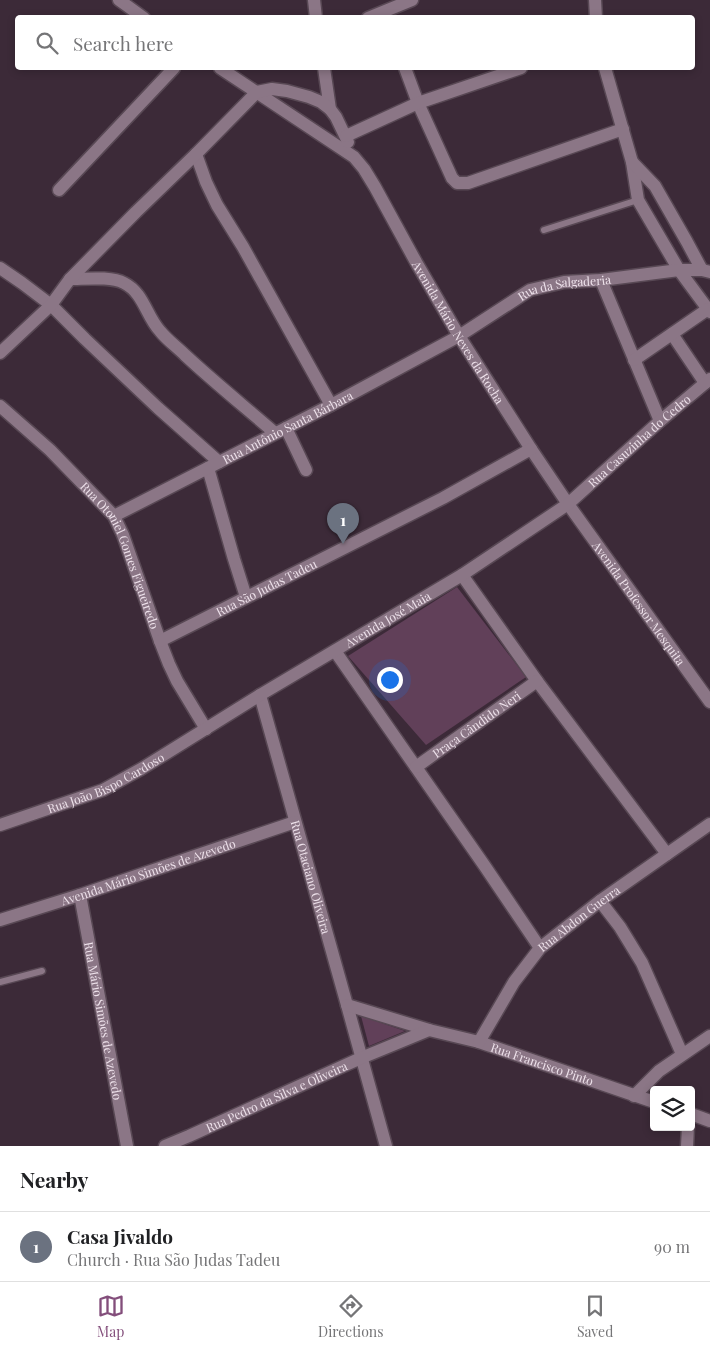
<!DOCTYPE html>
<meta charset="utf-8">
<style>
:root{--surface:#fff;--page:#f6f6f6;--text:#202124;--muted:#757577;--line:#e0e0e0;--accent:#834e7b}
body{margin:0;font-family:"Playfair Display",serif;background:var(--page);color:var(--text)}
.controls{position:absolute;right:15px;bottom:15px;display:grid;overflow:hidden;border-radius:5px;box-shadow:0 2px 8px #0003}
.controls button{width:45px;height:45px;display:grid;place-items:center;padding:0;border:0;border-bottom:1px solid var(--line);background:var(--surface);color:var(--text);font:25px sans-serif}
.you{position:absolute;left:389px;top:679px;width:18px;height:18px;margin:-12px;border:4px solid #fff;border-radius:50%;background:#1a73e8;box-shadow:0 0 0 8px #1a73e833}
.badge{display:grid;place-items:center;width:32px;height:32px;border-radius:50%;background:var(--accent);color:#fff;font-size:16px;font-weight:700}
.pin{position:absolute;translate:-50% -41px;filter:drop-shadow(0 1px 2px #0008)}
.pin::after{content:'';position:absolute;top:26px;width:18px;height:15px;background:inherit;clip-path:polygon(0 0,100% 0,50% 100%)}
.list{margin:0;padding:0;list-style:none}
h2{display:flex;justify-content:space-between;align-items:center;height:65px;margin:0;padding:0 20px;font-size:21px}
h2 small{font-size:16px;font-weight:400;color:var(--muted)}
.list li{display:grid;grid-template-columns:32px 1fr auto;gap:15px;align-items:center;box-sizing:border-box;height:70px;padding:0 20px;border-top:1px solid var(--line)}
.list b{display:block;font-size:19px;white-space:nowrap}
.list p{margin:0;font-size:16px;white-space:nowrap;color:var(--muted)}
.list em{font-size:16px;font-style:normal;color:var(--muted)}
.icon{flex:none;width:28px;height:28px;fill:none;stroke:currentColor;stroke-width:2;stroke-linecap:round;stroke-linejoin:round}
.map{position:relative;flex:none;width:710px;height:1146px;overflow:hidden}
.search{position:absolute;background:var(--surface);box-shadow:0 2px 8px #0003;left:15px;right:15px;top:15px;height:55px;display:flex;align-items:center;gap:12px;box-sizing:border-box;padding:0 18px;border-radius:5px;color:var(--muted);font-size:19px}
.sheet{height:135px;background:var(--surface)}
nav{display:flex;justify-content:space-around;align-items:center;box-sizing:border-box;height:70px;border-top:1px solid var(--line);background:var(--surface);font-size:14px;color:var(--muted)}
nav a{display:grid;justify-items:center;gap:2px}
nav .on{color:var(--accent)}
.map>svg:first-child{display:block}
.green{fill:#614059}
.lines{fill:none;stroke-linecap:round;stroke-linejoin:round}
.service-casing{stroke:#584854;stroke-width:9}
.minor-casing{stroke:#584854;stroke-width:15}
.service{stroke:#8b7686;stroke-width:6}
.minor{stroke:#8b7686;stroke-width:12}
.labels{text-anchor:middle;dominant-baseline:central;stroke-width:5;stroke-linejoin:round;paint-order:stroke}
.street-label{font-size:12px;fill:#eee2eb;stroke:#1e161c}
</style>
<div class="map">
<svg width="710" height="1146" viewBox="0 0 710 1146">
<rect width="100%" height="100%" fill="#3c2a38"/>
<g class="green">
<path d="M457,587L526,677L426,745L348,656Z"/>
<path d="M361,1016L405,1031L369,1046Z"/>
</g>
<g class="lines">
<defs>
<g id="service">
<path d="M544,230L638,200"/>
<path d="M0,982L42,971"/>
</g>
<g id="minor">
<path d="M119,0L144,18"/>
<path d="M314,0L316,18"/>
<path d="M595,0L596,18"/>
<path d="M368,18L412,0"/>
<path id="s1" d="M220,68L354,157L364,169L375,187L416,262L459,336L531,449L568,504L710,702"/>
<path d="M324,68L330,109L336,117L348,142"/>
<path d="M405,68L418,103L452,178L457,183H468L623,129"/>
<path d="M605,68L632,162L638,200L679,270L710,312"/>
<path d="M346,136L418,103L521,68"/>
<path d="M196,154L206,182L217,205L243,247L331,405"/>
<path d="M632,162L655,186L687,242L702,270"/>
<path d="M59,190L174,68"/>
<path d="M0,268L22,283L51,305L85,339L158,408L219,462"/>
<path d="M70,279C85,279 111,276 124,283C144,293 146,316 160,331C167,340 177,347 185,355C214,382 245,407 275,433"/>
<path d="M601,280L660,421"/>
<path d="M672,334L705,383"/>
<path d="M0,353L51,305L70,279L136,212L196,154L257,92L272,89L287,91L309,97L321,102L330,109"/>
<path d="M634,360L708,309"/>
<path id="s2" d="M0,406L50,450L114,516L123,535L160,641L169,664L177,681L206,729"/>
<path d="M286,428L306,470"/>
<path d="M208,468L234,559L246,597"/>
<path id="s3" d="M114,516L331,405L459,336L530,290L564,282L601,280L679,270H702L710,272"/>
<path d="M462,575L537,681L667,854"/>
<path id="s4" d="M160,641L443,498L531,449"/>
<path d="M335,651L484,865L540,948"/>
<path id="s5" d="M260,695L347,1005L386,1146"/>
<path id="s6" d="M416,767L537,681"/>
<path id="s7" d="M0,825L103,790L141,769L260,695L462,575L568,504L660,421L710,379"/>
<path id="s8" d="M80,895L127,1146"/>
<path d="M600,901L620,927L642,963L682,1054"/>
<path id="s9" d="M0,920L80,895L295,822"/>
<path id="s10" d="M347,1005L429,1030L479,1042L654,1102"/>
<path id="s11" d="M479,1042L514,982L540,948L600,901L710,824"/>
<path d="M634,1096L659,1071L710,1036"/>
<path d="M691,1114L710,1121"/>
<path id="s12" d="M165,1146L189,1136L361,1058L429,1030"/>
<path d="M687,1146L688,1127"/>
</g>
</defs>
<use href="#service" class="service-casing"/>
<use href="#minor" class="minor-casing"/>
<use href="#service" class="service"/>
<use href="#minor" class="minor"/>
</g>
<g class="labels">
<g class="street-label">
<text stroke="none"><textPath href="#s3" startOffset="508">Rua da Salgaderia</textPath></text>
<text stroke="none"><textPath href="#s1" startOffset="365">Avenida Mário Neves da Rocha</textPath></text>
<text stroke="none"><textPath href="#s3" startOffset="195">Rua Antônio Santa Bárbara</textPath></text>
<text stroke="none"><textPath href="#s7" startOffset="750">Rua Casuzinha do Cedro</textPath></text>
<text stroke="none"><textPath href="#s2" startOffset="196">Rua Otoniel Gomes Figueiredo</textPath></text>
<text stroke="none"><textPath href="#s4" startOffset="119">Rua São Judas Tadeu</textPath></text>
<text stroke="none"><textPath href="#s1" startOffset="691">Avenida Professor Mesquita</textPath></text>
<text stroke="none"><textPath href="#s7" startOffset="441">Avenida José Maia</textPath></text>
<text stroke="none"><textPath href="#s6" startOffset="74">Praça Cândido Neri</textPath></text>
<text stroke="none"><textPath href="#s7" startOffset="114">Rua João Bispo Cardoso</textPath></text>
<text stroke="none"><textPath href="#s9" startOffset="156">Avenida Mário Simões de Azevedo</textPath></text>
<text stroke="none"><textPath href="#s5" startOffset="189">Rua Otaciano Oliveira</textPath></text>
<text stroke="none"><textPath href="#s11" startOffset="161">Rua Abdon Guerra</textPath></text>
<text stroke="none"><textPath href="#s8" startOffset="128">Rua Mário Simões de Azevedo</textPath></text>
<text stroke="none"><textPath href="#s10" startOffset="204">Rua Francisco Pinto</textPath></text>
<text stroke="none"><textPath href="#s12" startOffset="122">Rua Pedro da Silva e Oliveira</textPath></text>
</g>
</g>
</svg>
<div class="controls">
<button><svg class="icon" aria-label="layers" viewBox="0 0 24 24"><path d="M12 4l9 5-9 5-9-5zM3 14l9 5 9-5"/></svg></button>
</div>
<div class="you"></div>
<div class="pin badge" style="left:343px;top:544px;background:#6b7280">1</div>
<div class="search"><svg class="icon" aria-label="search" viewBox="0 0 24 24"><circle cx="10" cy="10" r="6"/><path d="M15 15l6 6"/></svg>Search here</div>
</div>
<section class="sheet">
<h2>Nearby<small></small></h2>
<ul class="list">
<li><span class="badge" style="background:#6b7280">1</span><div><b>Casa Jivaldo</b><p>Church · Rua São Judas Tadeu</p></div><em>90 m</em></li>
</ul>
</section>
<nav>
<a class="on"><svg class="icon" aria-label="map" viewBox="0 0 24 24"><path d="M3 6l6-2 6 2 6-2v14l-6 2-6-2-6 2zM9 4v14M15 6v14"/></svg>Map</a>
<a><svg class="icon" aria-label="directions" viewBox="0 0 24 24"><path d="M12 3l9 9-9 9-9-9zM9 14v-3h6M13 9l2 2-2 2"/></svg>Directions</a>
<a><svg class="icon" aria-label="saved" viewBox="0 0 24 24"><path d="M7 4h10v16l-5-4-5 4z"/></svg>Saved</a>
</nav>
